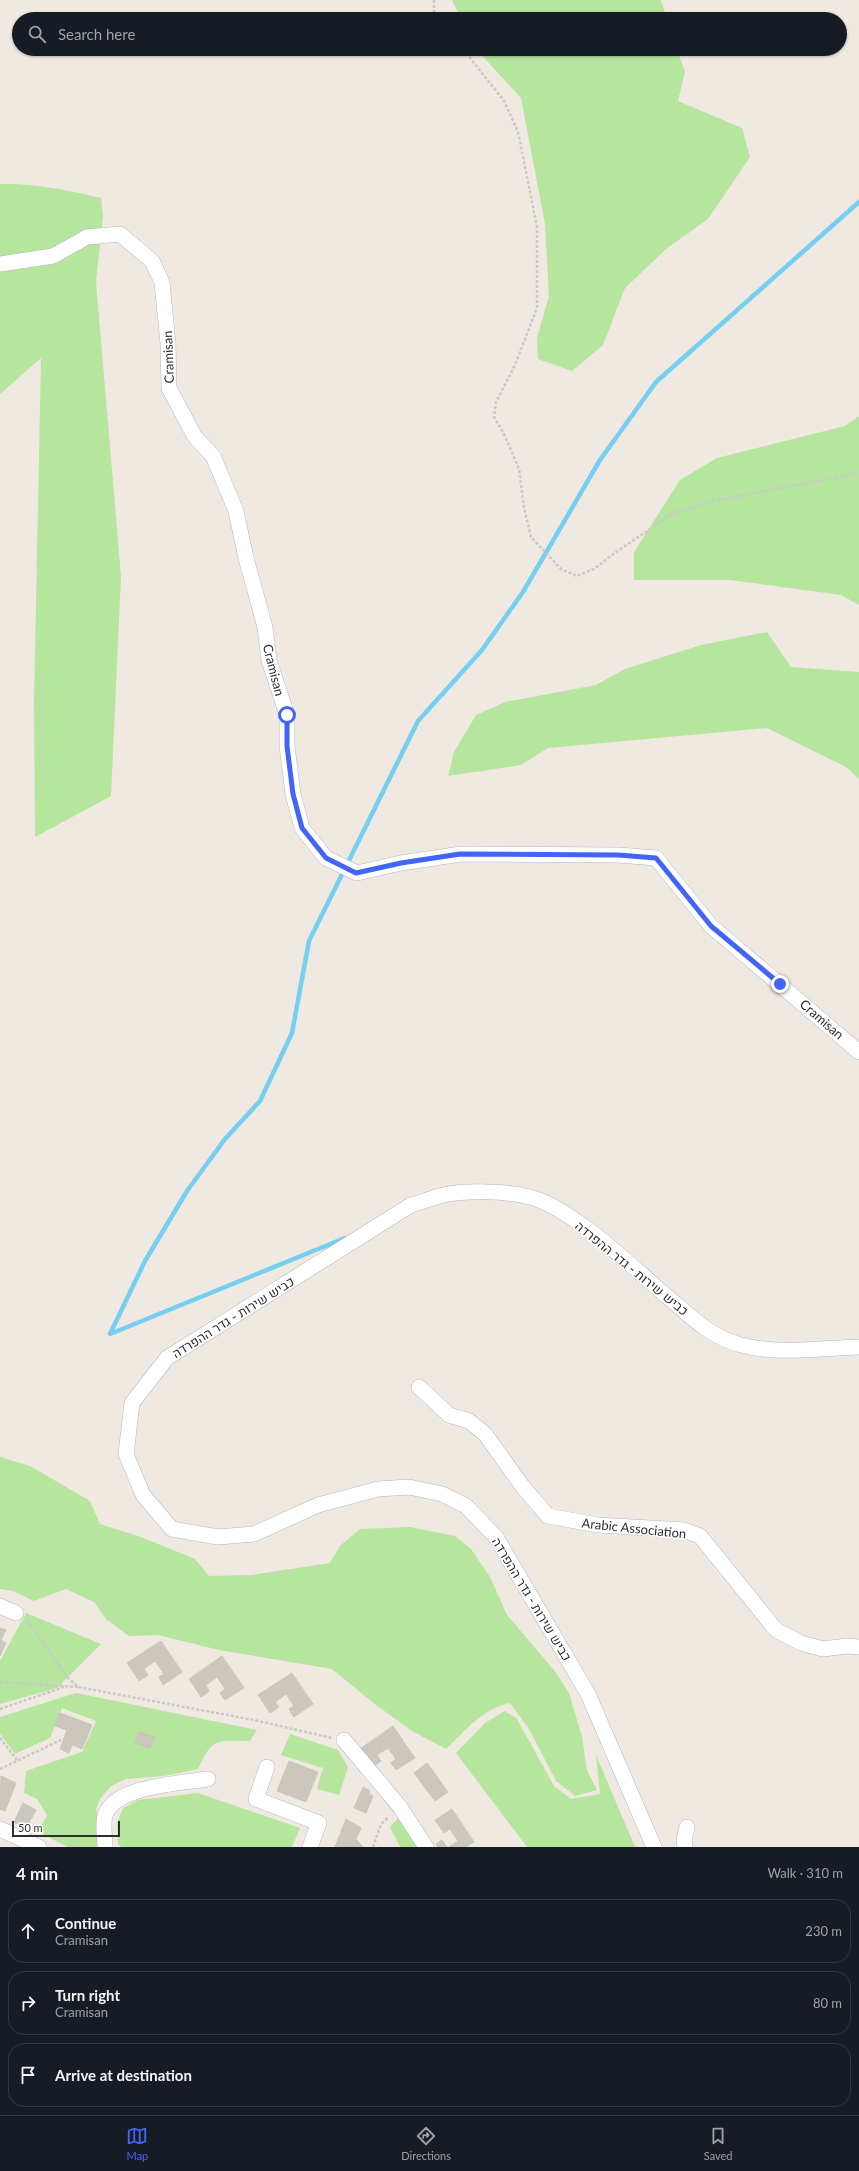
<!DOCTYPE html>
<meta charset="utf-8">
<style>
:root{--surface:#171b24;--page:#20242c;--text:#f1f3f6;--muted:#9ea1a6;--line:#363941;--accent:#4264fb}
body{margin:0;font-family:Lato,Heebo,sans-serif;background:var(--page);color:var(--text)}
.scale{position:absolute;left:12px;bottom:10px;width:108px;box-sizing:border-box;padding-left:4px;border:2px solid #2e2e2e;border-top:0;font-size:11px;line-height:14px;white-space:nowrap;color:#2e2e2e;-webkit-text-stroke:3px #fff;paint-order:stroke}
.stop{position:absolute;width:12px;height:12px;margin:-9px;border:3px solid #4264fb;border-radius:50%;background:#fff}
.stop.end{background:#4264fb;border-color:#fff;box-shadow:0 1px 4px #0008}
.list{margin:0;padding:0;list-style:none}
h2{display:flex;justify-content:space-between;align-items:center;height:52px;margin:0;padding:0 16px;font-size:17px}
h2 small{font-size:13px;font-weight:400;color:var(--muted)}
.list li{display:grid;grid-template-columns:26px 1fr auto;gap:12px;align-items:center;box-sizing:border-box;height:64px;margin:0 8px 8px;padding:0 8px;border:1px solid var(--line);border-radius:16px}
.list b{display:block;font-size:15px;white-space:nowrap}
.list p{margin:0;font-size:13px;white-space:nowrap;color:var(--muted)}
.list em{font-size:13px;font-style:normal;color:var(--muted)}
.icon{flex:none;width:22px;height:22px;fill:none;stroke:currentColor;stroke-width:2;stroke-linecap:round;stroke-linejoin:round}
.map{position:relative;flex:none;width:859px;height:1847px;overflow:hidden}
.search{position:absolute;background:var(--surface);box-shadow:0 1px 3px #0004;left:12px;right:12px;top:12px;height:44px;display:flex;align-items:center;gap:10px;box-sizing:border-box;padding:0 14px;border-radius:22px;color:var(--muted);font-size:15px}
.sheet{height:268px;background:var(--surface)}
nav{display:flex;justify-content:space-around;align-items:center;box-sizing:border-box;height:56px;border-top:1px solid var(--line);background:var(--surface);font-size:11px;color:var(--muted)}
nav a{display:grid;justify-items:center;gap:2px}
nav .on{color:var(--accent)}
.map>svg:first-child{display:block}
.green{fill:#b6e59e}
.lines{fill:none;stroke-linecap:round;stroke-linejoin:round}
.stream{stroke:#75cff0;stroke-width:4.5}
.building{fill:#cbc7bf;stroke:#cbc5ba}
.minor-casing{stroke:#b4b7c1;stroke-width:16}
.path{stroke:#c9c9c9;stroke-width:2.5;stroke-dasharray:3 2;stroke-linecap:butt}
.minor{stroke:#fff;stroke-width:15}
.route{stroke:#4264fb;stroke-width:5}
.labels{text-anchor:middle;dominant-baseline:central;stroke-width:3;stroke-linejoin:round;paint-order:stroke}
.street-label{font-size:13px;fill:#2e2e2e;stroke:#fff}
</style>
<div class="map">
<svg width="859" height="1847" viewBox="0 0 859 1847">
<rect width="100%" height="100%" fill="#efe9e1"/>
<g class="green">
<path d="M452,0H661L667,19H461Z"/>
<path d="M476,49H677L685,72L678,101L742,128L750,157L708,219L666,249L625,288L603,345L572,371L538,359L537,338L549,296L545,224L521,98Z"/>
<path d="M0,184C34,183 68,190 101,198L103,216L96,282L121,576L111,796L35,837L34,701L41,358L0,394Z"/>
<path d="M859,416V605L841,595L730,580H634V552L680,480L717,458L845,426Z"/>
<path d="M767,632L791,667L859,672V779L846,767L767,728L548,748L521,765L448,776L454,752L476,715L505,702L596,685L625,669L701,645Z"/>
<path d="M0,1457L30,1466L90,1501L100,1524L141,1537L195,1559L209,1576L251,1575L330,1563L340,1546L360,1529L410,1527L455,1536L471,1549L490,1577L507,1615L554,1670L569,1693L582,1737L587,1770L597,1790L575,1796L556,1781L529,1729L510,1703C482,1709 466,1730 446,1749L412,1731L376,1705L332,1669L219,1650L158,1635L129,1636L106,1619L94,1602L66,1589L34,1601L13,1591L0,1589Z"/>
<path d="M26,1613L101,1644L57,1688L0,1704V1661Z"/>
<path d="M76,1693L257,1730L250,1741C217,1741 213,1736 198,1769L164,1776L126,1779L111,1786L100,1799L96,1809L101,1831L98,1847H68L38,1832L47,1815L37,1799L24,1793L26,1771L82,1752L96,1721L62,1708L50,1738L15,1754L0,1734V1717Z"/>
<path d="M505,1711L517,1719L554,1786L571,1799L600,1794L596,1755L635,1847H527L456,1753L485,1723Z"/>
<path d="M290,1734L338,1750L348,1767L339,1795L317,1789L323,1768L281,1755Z"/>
<path d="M198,1793L300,1828L292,1847H122L118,1845L117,1823L123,1808L138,1800Z"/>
<path d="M399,1817L420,1847H400L390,1827Z"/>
</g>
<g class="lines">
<path class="stream" d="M345,1238L110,1334L145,1261L187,1191L225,1139L260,1101L292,1033L309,941L418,721L482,650L523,592L600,460L656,382L859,202"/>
</g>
<g class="building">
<path d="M0,1628L6,1630L1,1640L6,1643L0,1656Z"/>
<path d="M161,1641L182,1672L163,1685L159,1677L164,1674L155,1661L144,1669L148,1675L139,1681L127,1663Z"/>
<path d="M222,1656L244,1688L225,1700L220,1693L225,1689L217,1677L206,1685L209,1691L201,1697L189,1679Z"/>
<path d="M292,1673L313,1704L294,1717L289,1709L294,1706L286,1694L275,1702L279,1707L270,1713L258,1695Z"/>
<path d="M60,1713L92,1725L82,1749L72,1745L69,1753L60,1749L67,1730L55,1726Z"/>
<path d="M393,1726L415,1758L396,1770L391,1763L396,1759L388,1748L377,1755L381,1761L372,1767L360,1749Z"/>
<path d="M139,1732L154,1737L150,1748L135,1743Z"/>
<path d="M289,1761L318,1772L306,1802L277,1791Z"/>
<path d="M427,1763L448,1792L435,1801L414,1773Z"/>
<path d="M1,1776L16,1783L5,1811L0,1809Z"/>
<path d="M363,1787L370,1791L369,1794L373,1796L366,1813L354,1808Z"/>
<path d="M23,1803L36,1810L26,1828L14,1822Z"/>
<path d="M452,1809L474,1842L466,1847H449L458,1841L450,1829L444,1833L435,1820Z"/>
<path d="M346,1819L361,1828L356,1839L363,1847H335Z"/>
<path d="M442,1840L447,1847H438L436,1844Z"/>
</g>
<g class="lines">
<defs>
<g id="minor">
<path d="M0,264L53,256L87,237L120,234L152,261L162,282L168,344L169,388L195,437L213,456L236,511L246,558L265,627L269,660L287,715V746L293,794L302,828L326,858L357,873L401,863L461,854L618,855L656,858L711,926L859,1052"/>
<path d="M419,1387L449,1415L469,1421L485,1434L523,1487L548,1516L598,1525L684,1530L700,1536L776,1630L801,1643L823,1649L847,1646L859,1647"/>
<path d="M0,1606L16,1613"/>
<path d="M344,1740L400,1807L426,1847"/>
<path d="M267,1767L256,1799L319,1823L310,1847"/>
<path d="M0,1829L39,1847"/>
<path d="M105,1847C105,1838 102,1821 106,1813C117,1786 182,1783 208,1779"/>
<path d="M654,1847L588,1694L496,1537L466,1506L442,1494L409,1487L378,1489L318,1505L254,1534L218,1537L172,1529L143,1495L126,1454L132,1403L167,1358L411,1205C422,1202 432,1198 443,1195C466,1190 507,1191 530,1197C574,1209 633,1268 669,1298C691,1317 712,1338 741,1345C778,1355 821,1348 859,1347"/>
<path d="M685,1847L684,1840L687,1827"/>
</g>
</defs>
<use href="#minor" class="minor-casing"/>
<g class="path">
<path d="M434,0V12L439,19"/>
<path d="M463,49L504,101L518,132L537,227V308L515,365L496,402L494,417L504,434L519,469L524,508L531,537L561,569L577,576L594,569L616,552L674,513L708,502L859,473"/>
<path d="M26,1621L33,1627L66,1676L78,1687L254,1720L332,1738"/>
<path d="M0,1682L78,1687"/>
<path d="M0,1709L64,1687"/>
<path d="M0,1738L17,1760"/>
<path d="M0,1769L63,1739"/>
<path d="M373,1847L381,1824L389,1817"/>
</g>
<use href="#minor" class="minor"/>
</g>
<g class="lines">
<path class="route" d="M287,715V746L293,794L302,828L326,858L356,873L401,863L460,854L618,855L656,858L711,926L780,984"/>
</g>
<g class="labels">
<g class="street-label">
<text transform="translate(168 357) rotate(-92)">Cramisan</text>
<text transform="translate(274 670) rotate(76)">Cramisan</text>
<text transform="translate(822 1019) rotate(41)">Cramisan</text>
<text transform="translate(632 1268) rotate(39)">כביש שירות - גדר ההפרדה</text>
<text transform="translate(233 1317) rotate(-32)">כביש שירות - גדר ההפרדה</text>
<text transform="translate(634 1528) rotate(6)">Arabic Association</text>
<text transform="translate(532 1599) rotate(59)">כביש שירות - גדר ההפרדה</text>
</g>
</g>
</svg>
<div class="scale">50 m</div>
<div class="stop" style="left:287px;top:715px"></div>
<div class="stop end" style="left:780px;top:984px"></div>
<div class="search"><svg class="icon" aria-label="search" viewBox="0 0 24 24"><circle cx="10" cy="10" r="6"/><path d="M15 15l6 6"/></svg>Search here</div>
</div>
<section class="sheet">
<h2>4 min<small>Walk · 310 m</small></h2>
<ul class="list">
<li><svg class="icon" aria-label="ahead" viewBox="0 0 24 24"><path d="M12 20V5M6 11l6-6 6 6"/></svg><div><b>Continue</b><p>Cramisan</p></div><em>230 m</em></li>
<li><svg class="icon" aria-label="right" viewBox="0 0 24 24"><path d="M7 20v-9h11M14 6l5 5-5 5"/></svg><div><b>Turn right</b><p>Cramisan</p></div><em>80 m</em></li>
<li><svg class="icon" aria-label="arrive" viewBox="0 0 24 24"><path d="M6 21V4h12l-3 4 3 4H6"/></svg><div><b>Arrive at destination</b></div></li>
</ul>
</section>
<nav>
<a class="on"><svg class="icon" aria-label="map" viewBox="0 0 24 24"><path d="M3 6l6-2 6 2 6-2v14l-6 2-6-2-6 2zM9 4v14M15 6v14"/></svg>Map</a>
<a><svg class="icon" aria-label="directions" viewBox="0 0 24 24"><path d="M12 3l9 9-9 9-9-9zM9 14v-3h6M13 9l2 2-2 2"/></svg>Directions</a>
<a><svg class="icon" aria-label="saved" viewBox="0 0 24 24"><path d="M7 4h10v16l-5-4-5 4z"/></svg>Saved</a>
</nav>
